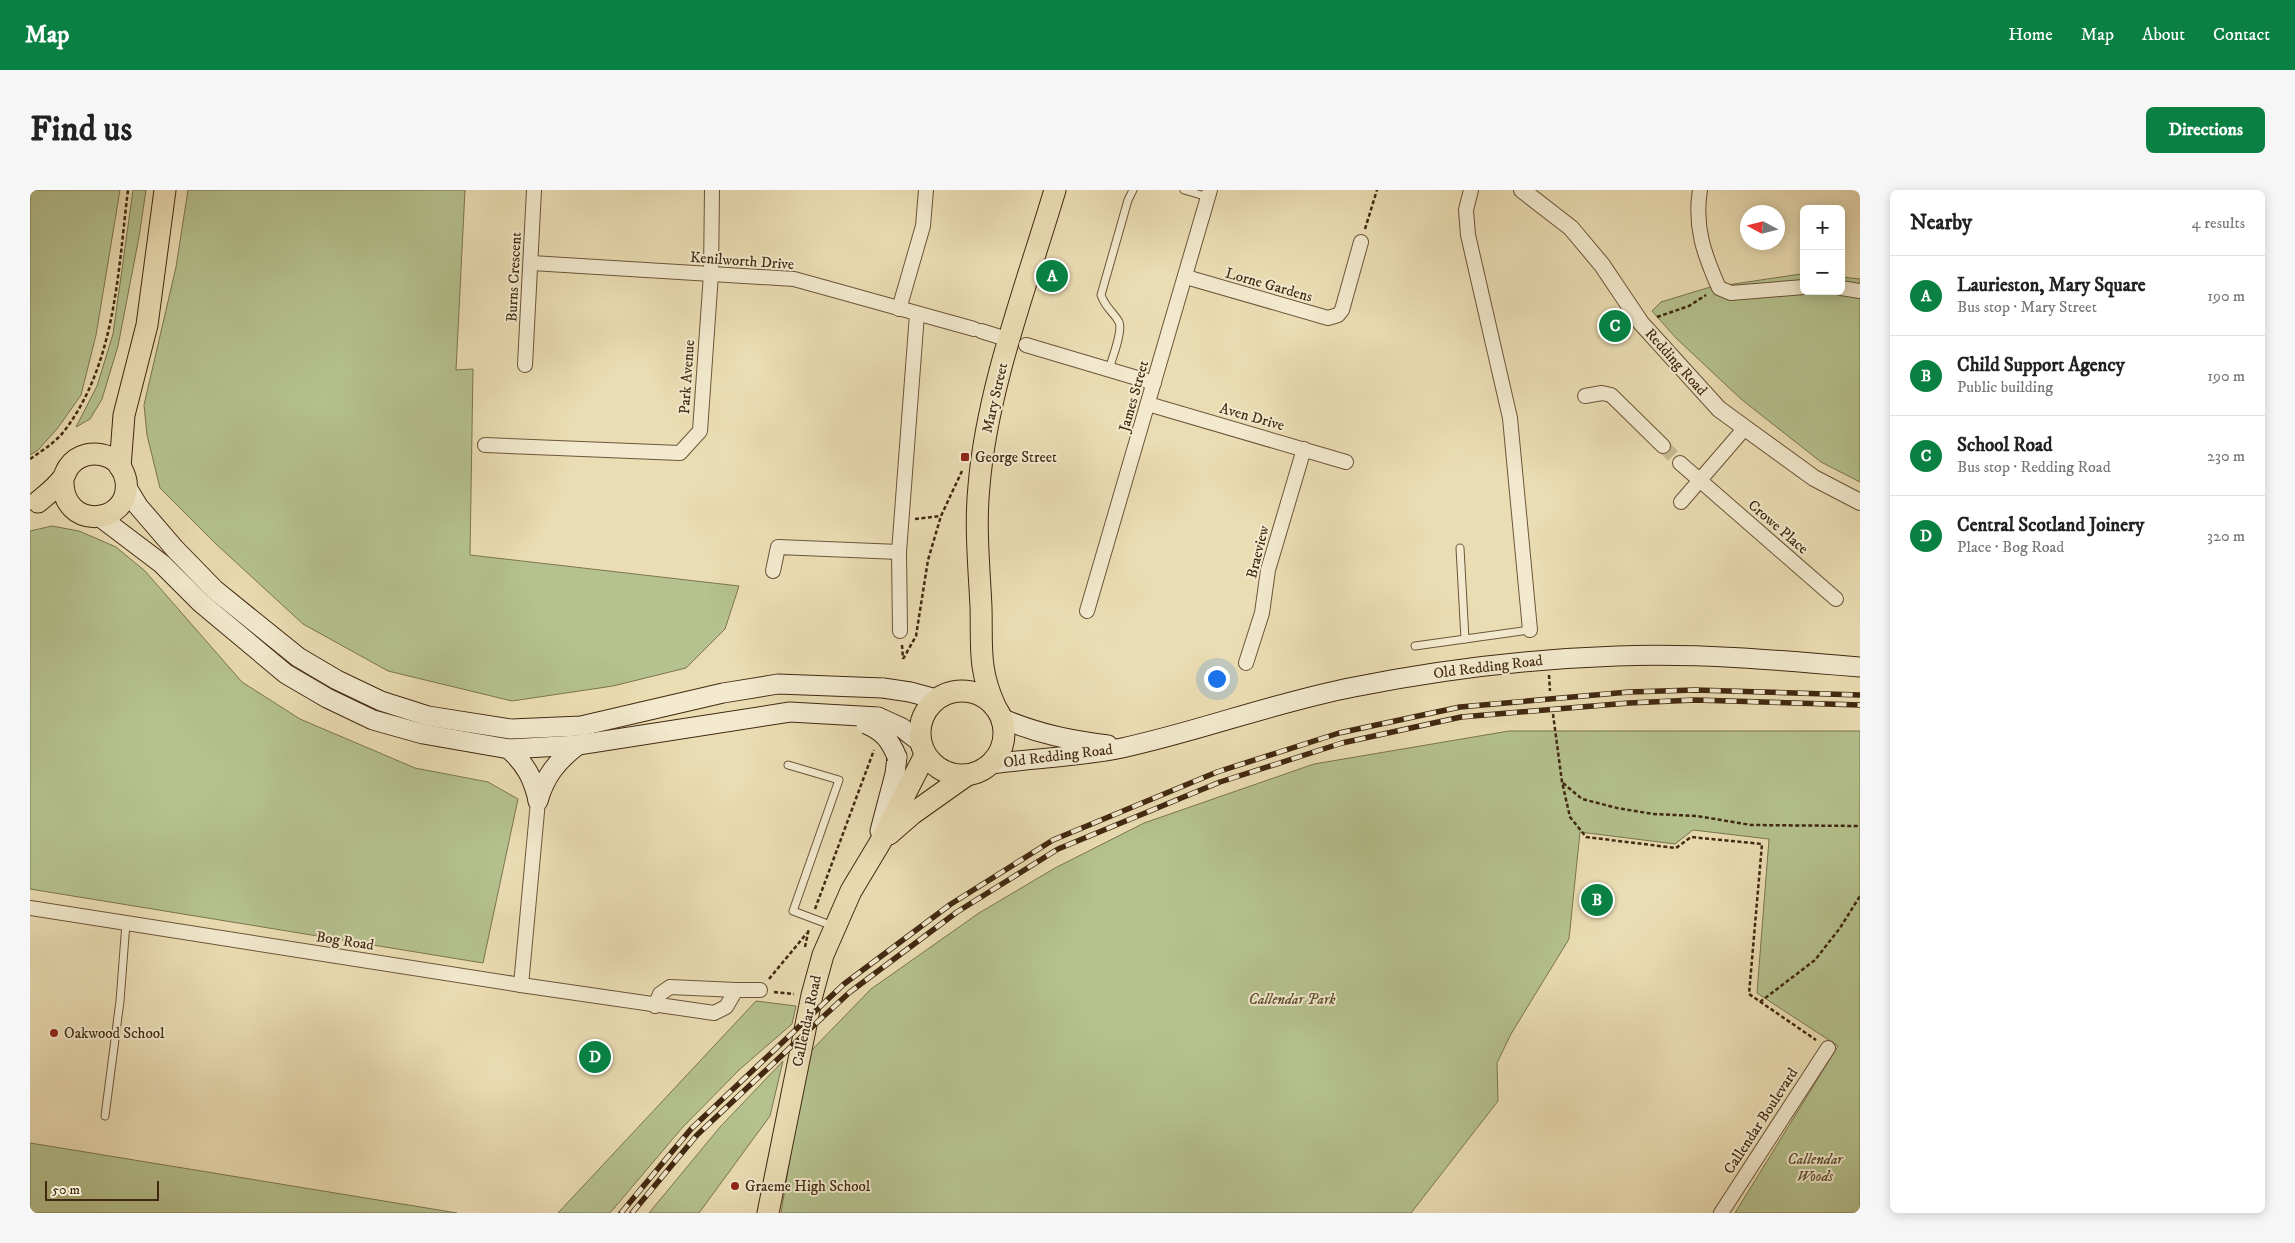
<!DOCTYPE html>
<meta charset="utf-8">
<style>
:root{--surface:#fff;--page:#f6f6f6;--text:#222;--muted:#767676;--line:#e0e0e0;--accent:#0b8043}
body{margin:0;font-family:"IM FELL DW Pica",serif;background:var(--page);color:var(--text)}
.controls{position:absolute;right:15px;top:15px;display:grid;overflow:hidden;border-radius:8px;box-shadow:0 2px 12px #0003}
.controls button{width:45px;height:45px;display:grid;place-items:center;padding:0;border:0;border-bottom:1px solid var(--line);background:var(--surface);color:var(--text);font:25px sans-serif}
.compass{position:absolute;left:1710px;top:15px;width:45px;height:45px;border-radius:50%;background:var(--surface);box-shadow:0 2px 12px #0003;rotate:277deg}
.scale{position:absolute;left:15px;bottom:12px;width:114px;box-sizing:border-box;padding-left:5px;border:2px solid #412810;border-top:0;font-size:14px;line-height:18px;white-space:nowrap;color:#412810;-webkit-text-stroke:4px #f2e9ce;paint-order:stroke}
.you{position:absolute;left:1186px;top:488px;width:18px;height:18px;margin:-12px;border:4px solid #fff;border-radius:50%;background:#1a73e8;box-shadow:0 0 0 8px #1a73e833}
.badge{display:grid;place-items:center;width:32px;height:32px;border-radius:50%;background:var(--accent);color:#fff;font-size:16px;font-weight:700}
.pin{position:absolute;translate:-50% -50%;border:2px solid #fff;box-shadow:0 1px 5px #0006}
.list{margin:0;padding:0;list-style:none}
h2{display:flex;justify-content:space-between;align-items:center;height:65px;margin:0;padding:0 20px;font-size:21px}
h2 small{font-size:16px;font-weight:400;color:var(--muted)}
.list li{display:grid;grid-template-columns:32px 1fr auto;gap:15px;align-items:center;box-sizing:border-box;height:80px;padding:0 20px;border-top:1px solid var(--line)}
.list b{display:block;font-size:19px;white-space:nowrap}
.list p{margin:0;font-size:16px;white-space:nowrap;color:var(--muted)}
.list em{font-size:16px;font-style:normal;color:var(--muted)}
.map{position:relative;flex:none;width:1830px;height:1023px;overflow:hidden;border-radius:8px}
header{display:flex;align-items:center;gap:30px;box-sizing:border-box;height:70px;padding:0 25px;background:var(--accent);color:#fff}
header strong{font-size:24px}
nav{display:flex;gap:28px;margin-inline-start:auto;font-size:18px}
.intro{display:flex;align-items:center;justify-content:space-between;box-sizing:border-box;height:120px;padding:0 30px}
h1{margin:0;font-size:35px}
.button{padding:12px 22px;border-radius:8px;background:var(--accent);color:#fff;font-size:18px;font-weight:700}
main{display:flex;gap:30px;padding:0 30px}
aside{flex:1;background:var(--surface);border-radius:8px;box-shadow:0 2px 12px #0003}
.map>svg:first-child{display:block}
.green{fill:#b5c28e;stroke:#7b754f}
.lines{fill:none;stroke-linecap:round;stroke-linejoin:round}
.minor-tunnel{stroke:#c9b992;stroke-width:14;stroke-dasharray:14 7;stroke-linecap:butt}
.service-casing{stroke:#6c5539;stroke-width:9}
.minor-casing{stroke:#6c5539;stroke-width:16}
.tertiary-casing{stroke:#6c5539;stroke-width:18}
.secondary-casing{stroke:#412810;stroke-width:21}
.primary-casing{stroke:#412810;stroke-width:23}
.path{stroke:#412810;stroke-width:2.5;stroke-dasharray:4 2.5;stroke-linecap:butt}
.service{stroke:#f2e9ce;stroke-width:7}
.minor{stroke:#f2e9ce;stroke-width:14}
.tertiary{stroke:#f2e9ce;stroke-width:16}
.secondary{stroke:#f2e9ce;stroke-width:19}
.primary{stroke:#ebddb3;stroke-width:21}
.rail-casing{stroke:#412810;stroke-width:5.5}
.rail{stroke:#f2e9ce;stroke-width:4;stroke-dasharray:11;stroke-linecap:butt}
.secondary-bridge-casing{stroke:#412810;stroke-width:21;stroke-linecap:butt}
.secondary-bridge{stroke:#f2e9ce;stroke-width:19}
.poi-dot{fill:#8f2418;stroke:#f2e9ce;stroke-width:2}
.labels{text-anchor:middle;dominant-baseline:central;stroke-width:4;stroke-linejoin:round;paint-order:stroke}
.street-label{font-size:15px;fill:#412810;stroke:#f2e9ce}
.poi-label{font-size:15px;fill:#412810;stroke:#f2e9ce;text-anchor:start}
.park-label{font-size:15px;font-style:italic;fill:#5e4e30;stroke:#f2e9ce}
</style>
<header>
<strong>Map</strong>
<nav><a>Home</a><a>Map</a><a>About</a><a>Contact</a></nav>
</header>
<div class="intro"><h1>Find us</h1><a class="button">Directions</a></div>
<main>
<div class="map">
<svg width="1830" height="1023" viewBox="0 0 1830 1023">
<rect width="100%" height="100%" fill="#ebddb3"/>
<filter id="stains"><feTurbulence type="fractalNoise" baseFrequency=".004" numOctaves="4"/><feColorMatrix values="0 0 0 0 .2 0 0 0 0 .09 0 0 0 0 .02 0 0 0 .5 -.17"/></filter>
<radialGradient id="worn" r=".72"><stop offset=".6" stop-color="#630" stop-opacity="0"/><stop offset="1" stop-color="#630" stop-opacity=".3"/></radialGradient>
<g class="green">
<path d="M0,0H90L66,145L51,205L27,239L8,260L0,265Z"/>
<path d="M103,0H116L109,47L88,156L72,209L60,229L46,237L67,196L83,144Z"/>
<path d="M158,0H435L426,180L443,179L440,365L709,396L695,439L656,478L583,496L482,511L358,481L273,434L186,354L130,298L117,245L114,215L146,77Z"/>
<path d="M1771,84H1774V101H1811V87L1830,89V292L1791,272L1711,209L1646,148L1622,121L1631,112L1677,98Z"/>
<path d="M22,336L49,341L86,357L115,381L212,492L270,529L385,578L458,592L488,609L453,773L0,699V341Z"/>
<path d="M1479,541H1830V1023H1705L1808,856L1727,803L1739,649L1663,640L1645,654L1550,642L1539,749L1481,844L1467,873L1468,911L1381,1023H751L777,865L841,799L949,723L1025,678L1114,633L1284,574Z"/>
<path d="M726,811L766,816L762,834L709,880L652,938L580,1023H528Z"/>
<path d="M753,871L740,926L669,1023H619L690,937Z"/>
<path d="M0,953L31,958L427,1023H0Z"/>
</g>
<g class="lines">
<path class="minor-tunnel" d="M1633,256L1650,273"/>
<defs>
<g id="service">
<path d="M1154,0L1178,7"/>
<path d="M1079,179C1082,169 1093,141 1089,132C1083,121 1076,119 1071,105L1098,10L1103,0"/>
<path d="M1430,358L1435,449"/>
<path d="M1385,456L1500,440"/>
<path d="M758,575L809,590L763,721L803,736"/>
<path d="M75,926L90,811L96,733"/>
</g>
<g id="minor">
<path d="M1441,0L1436,20L1438,45L1480,228L1500,440"/>
<path d="M1670,0C1664,37 1674,64 1689,98L1701,103L1774,97"/>
<path d="M502,73L764,89L944,139"/>
<path d="M1156,87L1298,128L1308,125L1312,120L1331,52"/>
<path d="M1811,98L1830,101"/>
<path d="M869,119L893,36L896,0"/>
<path d="M951,141L980,150"/>
<path d="M996,155L1124,193"/>
<path d="M495,175L504,0"/>
<path d="M1555,206L1572,203L1581,205L1633,256"/>
<path d="M1118,214L1316,272"/>
<path d="M455,255L650,263L670,241L681,84L682,0"/>
<path d="M1650,273L1806,409"/>
<path d="M1651,312L1714,239"/>
<path d="M743,381L748,357L869,362"/>
<path d="M1057,421L1180,0"/>
<path d="M870,441L869,362L887,124"/>
<path d="M1216,473L1232,423L1238,380L1274,259"/>
<path d="M0,718L491,795L684,823L696,817L706,800H730"/>
<path d="M491,795L508,611"/>
<path d="M625,816L630,804L640,797L706,800"/>
<path d="M1691,1023L1798,858"/>
</g>
<path id="tertiary" d="M1492,0L1541,38L1572,75L1611,133L1689,219L1784,288L1830,312"/>
<g id="secondary">
<path d="M96,296L108,316L145,359L185,400L268,467L307,490L351,511L398,526L481,539L551,536L693,503L748,494L853,498"/>
<path d="M70,327L132,374L171,413L256,484L297,508L343,530L393,544L479,559L548,555L760,522L848,527"/>
<path d="M880,502L906,509"/>
<path d="M973,529C1010,544 1038,550 1078,555"/>
<path d="M872,538L890,552"/>
<path d="M479,559C496,575 503,588 508,610"/>
<path d="M961,574C1005,568 1049,567 1092,558C1170,541 1246,512 1324,497C1410,480 1499,469 1587,466C1668,463 1749,470 1830,477"/>
<path d="M508,611C515,586 527,571 548,555"/>
<path d="M850,641L865,584L867,567"/>
</g>
<g id="primary">
<path d="M90,277L94,225L117,135L135,0"/>
<path d="M8,312C16,305 27,297 33,288C35,285 36,281 38,278C47,264 64,261 79,267C88,271 94,281 96,291C102,336 30,342 33,288"/>
<circle cx="932" cy="543" r="42"/>
<path d="M965,516C948,479 952,456 951,417C949,376 945,336 949,296C957,198 997,94 1025,0"/>
<path d="M859,644L882,624L937,585"/>
<path d="M738,1023L782,805L793,765L821,701L851,651L895,565"/>
</g>
</defs>
<use href="#service" class="service-casing"/>
<use href="#minor" class="minor-casing"/>
<use href="#tertiary" class="tertiary-casing"/>
<use href="#secondary" class="secondary-casing"/>
<use href="#primary" class="primary-casing"/>
<g class="path">
<path d="M1335,39L1347,0"/>
<path d="M1627,127L1659,116L1676,105"/>
<path d="M0,269C13,260 26,252 35,240C86,172 88,80 98,0"/>
<path d="M885,329L911,326"/>
<path d="M872,455L873,469"/>
<path d="M873,469L886,446L898,370L911,326L932,281"/>
<path d="M1519,485L1520,501"/>
<path d="M1523,524L1532,592L1540,627L1556,647L1646,658L1661,647L1732,654L1719,804L1786,850"/>
<path d="M1533,593L1552,609L1587,618L1623,624L1667,626L1721,635L1830,636"/>
<path d="M785,719L844,560"/>
<path d="M775,757L779,738"/>
<path d="M739,789L777,743"/>
<path d="M744,802L764,804"/>
<path d="M1730,812L1785,770L1810,738L1830,706"/>
</g>
<use href="#service" class="service"/>
<use href="#minor" class="minor"/>
<use href="#tertiary" class="tertiary"/>
<use href="#secondary" class="secondary"/>
<use href="#primary" class="primary"/>
<defs>
<g id="rail">
<path d="M591,1023L661,939L814,794L921,714L1023,650L1187,582L1309,543L1430,517L1599,502L1665,500L1830,505"/>
<path d="M602,1023L667,945L782,837L820,802L927,722L1028,659L1190,592L1312,553L1431,527L1599,513L1665,510L1830,515"/>
</g>
</defs>
<use href="#rail" class="rail-casing"/>
<use href="#rail" class="rail"/>
<defs>
<g id="secondary-bridge">
<path d="M853,498L880,502"/>
<path d="M848,527L872,538"/>
<path d="M836,534C853,541 860,550 867,567"/>
</g>
</defs>
<use href="#secondary-bridge" class="secondary-bridge-casing"/>
<use href="#secondary-bridge" class="secondary-bridge"/>
</g>
<g class="poi-dot">
<rect x="930" y="262" width="10" height="10" rx="2.5"/>
<circle cx="24" cy="843" r="5"/>
<circle cx="705" cy="996" r="5"/>
</g>
<g class="labels">
<g class="street-label">
<text transform="translate(712 71) rotate(4)">Kenilworth Drive</text>
<text transform="translate(484 87) rotate(-87)">Burns Crescent</text>
<text transform="translate(1239 95) rotate(16)">Lorne Gardens</text>
<text transform="translate(1646 172) rotate(48)">Redding Road</text>
<text transform="translate(657 187) rotate(-86)">Park Avenue</text>
<text transform="translate(1104 206) rotate(-74)">James Street</text>
<text transform="translate(965 208) rotate(-77)">Mary Street</text>
<text transform="translate(1222 227) rotate(16)">Aven Drive</text>
<text transform="translate(1748 337) rotate(41)">Crowe Place</text>
<text transform="translate(1228 362) rotate(-76)">Braeview</text>
<text transform="translate(1458 477) rotate(-7)">Old Redding Road</text>
<text transform="translate(1028 566) rotate(-7)">Old Redding Road</text>
<text transform="translate(315 751) rotate(9)">Bog Road</text>
<text transform="translate(777 831) rotate(-78)">Callendar Road</text>
<text transform="translate(1731 931) rotate(-57)">Callendar Boulevard</text>
</g>
<g class="poi-label">
<text x="945" y="267">George Street</text>
<text x="34" y="843">Oakwood School</text>
<text x="715" y="996">Graeme High School</text>
</g>
<g class="park-label">
<text x="1262" y="809">Callendar Park</text>
<text x="1785" y="969">Callendar<tspan x="1785" dy="17">Woods</tspan></text>
</g>
</g>
<rect width="100%" height="100%" filter="url(#stains)"/>
<rect width="100%" height="100%" fill="url(#worn)"/>
</svg>
<div class="controls">
<button>+</button>
<button>−</button>
</div>
<svg class="compass" viewBox="-18 -18 36 36"><path d="M0-13l5 13h-10z" fill="#e53935"/><path d="M0 13l5-13h-10z" fill="#767676"/></svg>
<div class="scale">50 m</div>
<div class="you"></div>
<div class="pin badge" style="left:1022px;top:86px">A</div>
<div class="pin badge" style="left:1567px;top:710px">B</div>
<div class="pin badge" style="left:1585px;top:136px">C</div>
<div class="pin badge" style="left:565px;top:867px">D</div>
</div>
<aside>
<h2>Nearby<small>4 results</small></h2>
<ul class="list">
<li><span class="badge">A</span><div><b>Laurieston, Mary Square</b><p>Bus stop · Mary Street</p></div><em>190 m</em></li>
<li><span class="badge">B</span><div><b>Child Support Agency</b><p>Public building</p></div><em>190 m</em></li>
<li><span class="badge">C</span><div><b>School Road</b><p>Bus stop · Redding Road</p></div><em>230 m</em></li>
<li><span class="badge">D</span><div><b>Central Scotland Joinery</b><p>Place · Bog Road</p></div><em>320 m</em></li>
</ul>
</aside>
</main>
